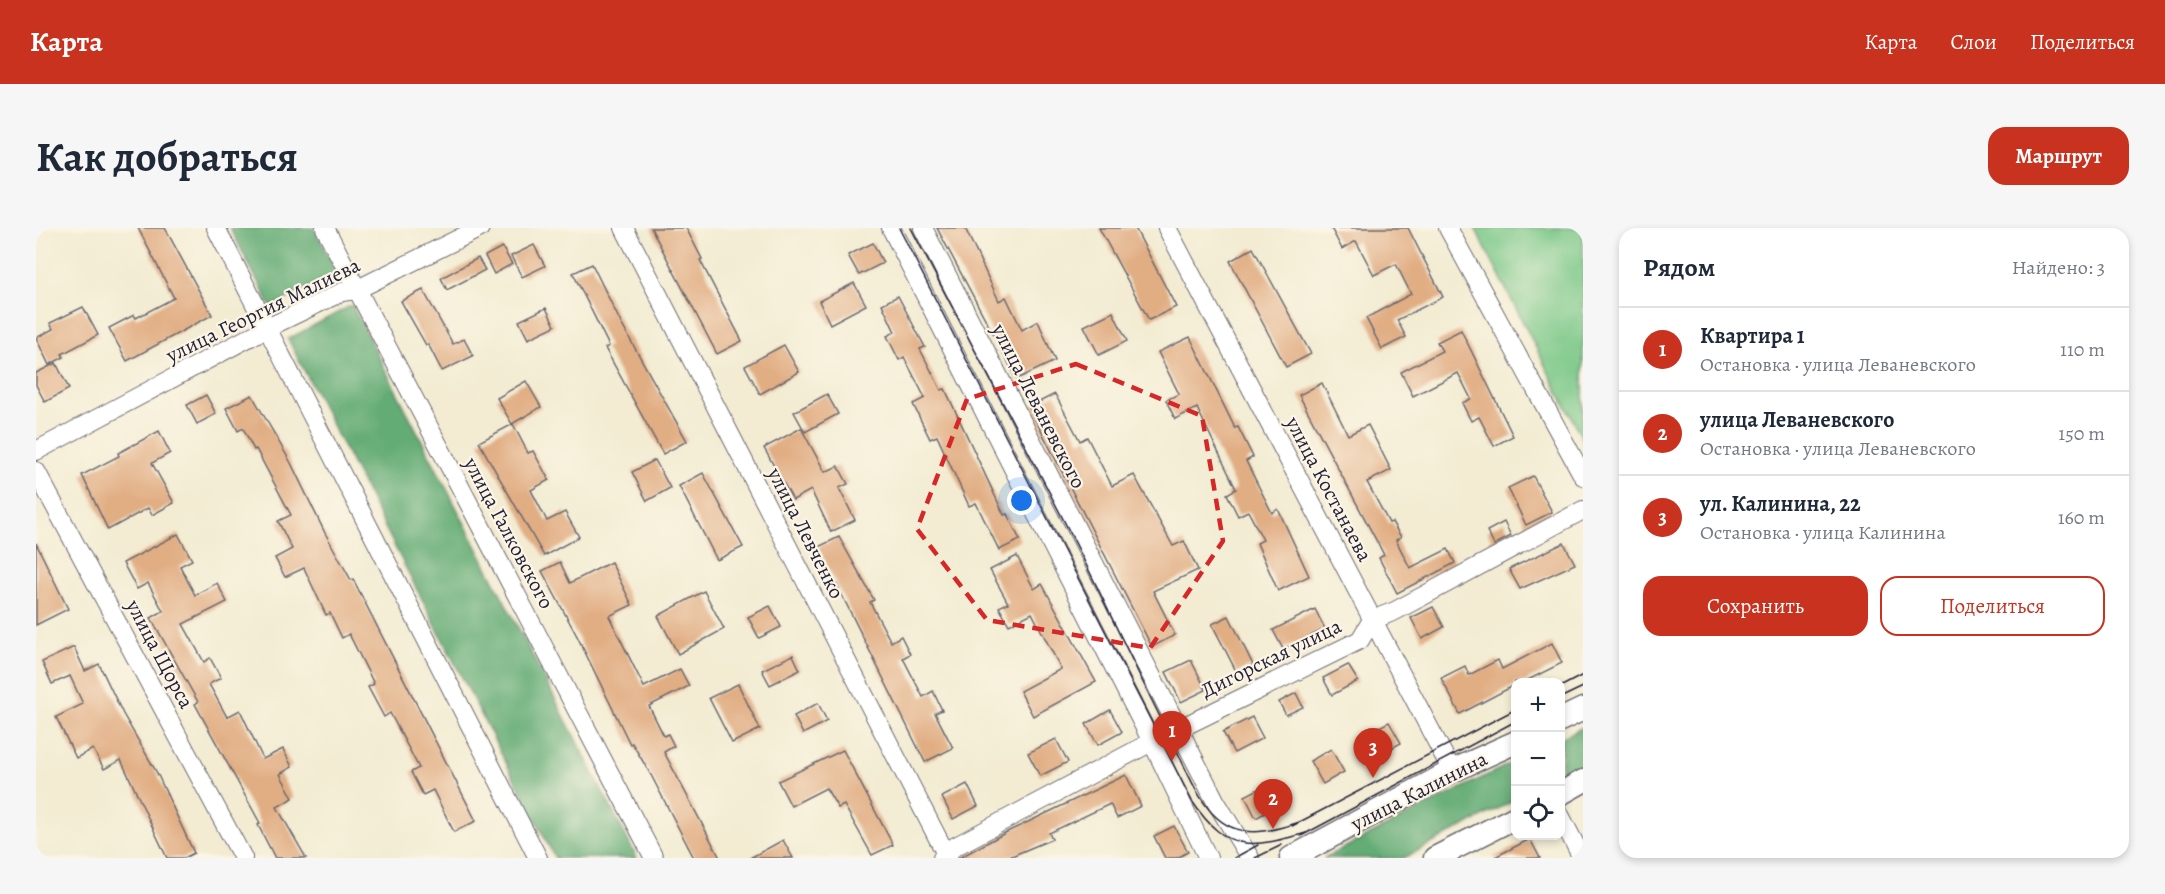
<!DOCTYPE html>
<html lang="ru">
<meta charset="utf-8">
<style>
:root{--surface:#fff;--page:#f6f6f7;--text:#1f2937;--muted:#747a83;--line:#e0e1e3;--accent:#c8321e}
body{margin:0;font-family:Alegreya,serif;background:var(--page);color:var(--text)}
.controls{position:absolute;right:18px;bottom:18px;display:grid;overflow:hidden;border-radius:12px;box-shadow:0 3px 9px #0003}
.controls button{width:54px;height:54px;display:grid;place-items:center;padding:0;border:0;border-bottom:2px solid var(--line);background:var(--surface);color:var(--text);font:30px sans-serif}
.you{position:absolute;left:986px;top:273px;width:21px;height:21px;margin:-15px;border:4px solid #fff;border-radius:50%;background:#1a73e8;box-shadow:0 0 0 9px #1a73e833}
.badge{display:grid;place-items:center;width:39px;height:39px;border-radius:50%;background:var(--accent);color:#fff;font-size:20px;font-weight:700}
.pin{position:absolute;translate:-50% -50px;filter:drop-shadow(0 2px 3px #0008)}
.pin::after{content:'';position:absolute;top:32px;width:21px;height:18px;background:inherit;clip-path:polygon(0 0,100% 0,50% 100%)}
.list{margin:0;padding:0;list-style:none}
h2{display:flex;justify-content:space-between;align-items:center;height:78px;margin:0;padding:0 24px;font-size:26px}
h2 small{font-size:20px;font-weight:400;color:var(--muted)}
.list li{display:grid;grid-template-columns:39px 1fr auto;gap:18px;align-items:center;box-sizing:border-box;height:84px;padding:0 24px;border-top:2px solid var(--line)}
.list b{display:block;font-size:22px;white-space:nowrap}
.list p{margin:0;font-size:20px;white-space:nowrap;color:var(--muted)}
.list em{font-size:20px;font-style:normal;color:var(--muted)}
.actions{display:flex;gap:12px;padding:18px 24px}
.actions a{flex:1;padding:14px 0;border:2px solid var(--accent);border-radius:18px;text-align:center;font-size:21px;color:var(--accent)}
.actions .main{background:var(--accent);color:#fff}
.icon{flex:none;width:33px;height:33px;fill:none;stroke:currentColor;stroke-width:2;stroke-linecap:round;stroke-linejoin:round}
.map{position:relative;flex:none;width:1547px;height:630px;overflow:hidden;border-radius:18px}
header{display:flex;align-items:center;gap:36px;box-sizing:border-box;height:84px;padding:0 30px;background:var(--accent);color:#fff}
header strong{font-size:28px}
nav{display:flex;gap:33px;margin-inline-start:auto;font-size:21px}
.intro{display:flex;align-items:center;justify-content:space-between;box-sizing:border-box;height:144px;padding:0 36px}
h1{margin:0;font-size:42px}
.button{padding:15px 27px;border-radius:18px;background:var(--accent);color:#fff;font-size:21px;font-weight:700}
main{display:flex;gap:36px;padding:0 36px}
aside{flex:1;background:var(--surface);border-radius:18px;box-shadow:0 3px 9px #0003}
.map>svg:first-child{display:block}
.green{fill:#7ac888;stroke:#4e7562;stroke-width:1.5}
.forest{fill:#63ac74;stroke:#426758;stroke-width:1.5}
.building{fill:#e1ad83}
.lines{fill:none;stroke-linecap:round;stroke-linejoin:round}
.minor-casing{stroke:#6b6970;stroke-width:20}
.major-casing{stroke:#6b6970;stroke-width:25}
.minor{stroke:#fff;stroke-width:18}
.major{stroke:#fff;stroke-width:22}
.tram{stroke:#22223b;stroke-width:1.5}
.marked{fill:none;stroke:#d62828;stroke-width:4.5;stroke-dasharray:12 8;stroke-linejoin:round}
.labels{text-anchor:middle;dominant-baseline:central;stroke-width:4.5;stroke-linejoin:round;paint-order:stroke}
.street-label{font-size:21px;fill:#22223b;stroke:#fcf5e5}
</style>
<header>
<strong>Карта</strong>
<nav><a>Карта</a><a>Слои</a><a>Поделиться</a></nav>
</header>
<div class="intro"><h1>Как добраться</h1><a class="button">Маршрут</a></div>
<main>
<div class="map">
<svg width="1547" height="630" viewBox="0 0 1547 630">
<rect width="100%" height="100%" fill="#fcf5e5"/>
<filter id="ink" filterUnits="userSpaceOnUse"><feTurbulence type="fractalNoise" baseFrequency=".0167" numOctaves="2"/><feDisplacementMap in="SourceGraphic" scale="12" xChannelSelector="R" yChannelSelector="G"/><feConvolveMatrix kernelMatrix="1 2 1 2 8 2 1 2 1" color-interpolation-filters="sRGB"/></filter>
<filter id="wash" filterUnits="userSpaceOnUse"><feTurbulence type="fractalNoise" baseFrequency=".008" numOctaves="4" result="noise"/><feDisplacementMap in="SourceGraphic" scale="24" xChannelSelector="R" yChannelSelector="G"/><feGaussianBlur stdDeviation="1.35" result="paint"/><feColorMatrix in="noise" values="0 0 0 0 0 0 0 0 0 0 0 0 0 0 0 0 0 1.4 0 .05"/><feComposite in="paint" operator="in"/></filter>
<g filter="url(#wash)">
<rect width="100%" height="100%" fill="#f3ecd3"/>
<path class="green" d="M1439,0H1547V212Z"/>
<g class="forest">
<path d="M194,0H278L301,44L235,79Z"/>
<path d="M316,77L601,630H519L252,111Z"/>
<path d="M1547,499V537L1525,548V510Z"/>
<path d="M1479,533V572L1368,630H1288Z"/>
</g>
<g id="blocks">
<g class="building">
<path d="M102,0H129L176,87L91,133L73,100L98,87L100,90L138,70Z"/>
<path d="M615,0H650L666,31L664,32L706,113L681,126Z"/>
<path d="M901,0H929L963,73L970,69L986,102L1002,93L1019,133L981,151Z"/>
<path d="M1063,0H1099L1140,79L1113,92Z"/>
<path d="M1295,0H1372L1407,69L1361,92L1370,109L1346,121L1330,90L1375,66L1360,36L1338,47L1320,13L1306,21Z"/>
<path d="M837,15L847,35L823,47L812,27Z"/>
<path d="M498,17L509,38L486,49L475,28Z"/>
<path d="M466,19L476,36L458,46L449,28Z"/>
<path d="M1217,20L1275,126L1250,139L1194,33Z"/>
<path d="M442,30L449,42L411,62L405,50Z"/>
<path d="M556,36L586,97L651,213L627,226L569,120L573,118L537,45Z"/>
<path d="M818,55L830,77L794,96L783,73Z"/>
<path d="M387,62L417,116L428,111L437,128L406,143L392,116L390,117L365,73Z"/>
<path d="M862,68L889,119L884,121L905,162L909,161L968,287L971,286L984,312L963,322L940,275L933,278L901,208L894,211L877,176L889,170L868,129L863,132L851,108L859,104L846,76Z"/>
<path d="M47,79L62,107L26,126L28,129L13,137L0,110L17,101L14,95Z"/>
<path d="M510,80L519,98L492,111L483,93Z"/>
<path d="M1077,84L1091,113L1063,127L1048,98Z"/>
<path d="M1425,102L1477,208L1458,218L1443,189L1435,193L1426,175L1435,171L1422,145L1377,168L1365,144L1406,123L1401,114Z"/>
<path d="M1154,109L1199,200L1202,199L1217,229L1210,233L1236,285L1242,281L1273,348L1242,363L1221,315L1227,312L1212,283L1202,288L1191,266L1200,261L1161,180L1139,191L1130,172L1143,166L1122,124Z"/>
<path d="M748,117L763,144L724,166L709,138Z"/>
<path d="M20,135L33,161L9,174L0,157V145Z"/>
<path d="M490,153L505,179L476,196L461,170Z"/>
<path d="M1286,155L1312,207L1332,197L1355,242L1331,254L1353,295L1356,294L1365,309L1360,312L1374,340L1412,321L1419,335L1361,365L1343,330L1348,327L1263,167Z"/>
<path d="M791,166L802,186L769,204L758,184Z"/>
<path d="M1019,166L1044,213L1051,209L1076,258L1098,247L1137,318L1148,313L1162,342L1117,363L1139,407L1116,419L993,179Z"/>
<path d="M170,167L180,186L161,196L151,177Z"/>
<path d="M216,167L255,235L289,305L315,352L317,351L440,593L418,604L397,562L387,567L375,544L383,540L354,485L348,489L332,459L338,456L313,406L306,410L294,385L290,387L268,340L249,349L239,330L256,321L242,293L255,287L220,221L218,222L207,200L202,203L190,180Z"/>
<path d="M477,196L492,225L497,223L513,252L495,262L511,293L529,284L543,309L508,328L443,214Z"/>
<path d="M765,200L789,244L802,238L812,256L803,260L819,292L795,304L775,262L757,272L728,220Z"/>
<path d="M123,203L134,225L116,235L138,275L116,287L112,280L72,302L46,247L83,228L82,225Z"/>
<path d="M619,232L634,260L611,273L596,244Z"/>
<path d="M667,245L707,319L681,332L643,258Z"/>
<path d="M1497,248L1516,284L1490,297L1472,260Z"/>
<path d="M1468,294L1475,308L1458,317L1451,303Z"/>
<path d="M142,306L156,332L144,338L159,367L181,355L191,374L147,396L168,434L174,430L185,450L173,456L191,489L204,482L227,531L247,521L256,539L244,546L257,570L241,579L270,630H239L222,597L224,595L159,476L162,474L115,390L127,383L112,355L101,361L87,335Z"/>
<path d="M803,309L838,372L834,374L855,414L865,408L874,426L867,430L887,469L897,463L906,482L899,485L917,520L889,534L782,319Z"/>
<path d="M0,315L32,381L0,397Z"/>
<path d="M1528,315L1539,336L1484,361L1473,341Z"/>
<path d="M981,328L998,361L1006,356L1060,454L997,488L984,463L1025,441L996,385L973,397L963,379L972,375L954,342Z"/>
<path d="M524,334L534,355L575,334L596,377L573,388L608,459L644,441L653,458L613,478L628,508L632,506L638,518L628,524L684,630H658L615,547L596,515L594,516L541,408L506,343Z"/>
<path d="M668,363L688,401L642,426L622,388Z"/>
<path d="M734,378L745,399L723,410L712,389Z"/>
<path d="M1397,379L1408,399L1386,411L1375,390Z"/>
<path d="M1279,381L1289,401L1247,421L1237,402Z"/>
<path d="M1193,388L1217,437L1201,445L1176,396Z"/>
<path d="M1516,415L1526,435L1488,454H1479V457L1424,486L1405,450L1429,438L1433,447L1462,432L1466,441Z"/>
<path d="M38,419L49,443L63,436L87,486L121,545L158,625L148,630H131L85,532L68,541L57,521L40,530L20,489L47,476L34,448L16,456L6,434Z"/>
<path d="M757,427L764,442L734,457L726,442Z"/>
<path d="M1155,432L1170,462L1145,474L1130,444Z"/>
<path d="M1312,437L1322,453L1296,467L1287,450Z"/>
<path d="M702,456L724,501L696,515L673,470Z"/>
<path d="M1260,465L1267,479L1250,487L1243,474Z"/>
<path d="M782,475L791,493L767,506L758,488Z"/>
<path d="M1074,482L1086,504L1062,517L1050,496Z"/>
<path d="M1216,489L1227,510L1198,525L1187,504Z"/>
<path d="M1353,494L1365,515L1339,529L1327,507Z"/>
<path d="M1020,511L1032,534L1004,548L992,525Z"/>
<path d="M1295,521L1308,544L1287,556L1274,533Z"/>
<path d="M807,522L857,617L836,627L808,577L802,580L790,560L755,578L742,553Z"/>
<path d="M1090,547L1105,578L1081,590L1074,576L1013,605L1016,611L971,630H923L969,605Z"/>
<path d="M1234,555L1245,576L1220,590L1209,568Z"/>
<path d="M931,556L942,578L917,591L906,569Z"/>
<path d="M1138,598L1152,624L1141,630H1129L1118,608Z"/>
<path d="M1494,611L1504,630H1457Z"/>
<path d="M747,612L757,630H714Z"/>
</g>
</g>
</g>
<g filter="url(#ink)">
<use href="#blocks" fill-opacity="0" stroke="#6b6970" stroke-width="1.5"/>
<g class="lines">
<defs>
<g id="minor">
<path d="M180,0L502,630"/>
<path d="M289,0L618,630"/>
<path d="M588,0L912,630"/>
<path d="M855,0L1116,514L1172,630"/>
<path d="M887,0L1180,574L1214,630"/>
<path d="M1131,0L1416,543"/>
<path d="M1412,0L1547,248"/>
<path d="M0,223L231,100L306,64L320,62L444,0"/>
<path d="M0,243L207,630"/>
<path d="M1524,587L1546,630"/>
<path d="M906,630L918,619L1108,518L1324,412L1336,392L1359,383L1547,282"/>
</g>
<g id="major">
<path d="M1524,492L1547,481"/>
<path d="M1524,566L1547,553"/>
<path d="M1255,630L1416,543L1480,514"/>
<path d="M1399,630L1480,589"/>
</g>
</defs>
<use href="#minor" class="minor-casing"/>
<use href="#major" class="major-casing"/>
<use href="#minor" class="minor"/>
<use href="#major" class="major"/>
<g class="tram">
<path d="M863,0L1156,573C1191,626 1216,620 1270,605"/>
<path d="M875,0C938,123 1005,243 1065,367C1088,416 1112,465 1136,513C1148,536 1159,566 1176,585C1202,613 1233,604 1264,594"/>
<path d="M1524,459L1547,447"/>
<path d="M1524,470L1547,459"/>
<path d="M1256,598L1480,481"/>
<path d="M1265,608L1480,493"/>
<path d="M1198,630L1222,617"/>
<path d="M1219,630L1246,617"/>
</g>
</g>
</g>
<path class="marked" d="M1040,136L1166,188L1187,313L1114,420L951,392L881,301L931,171Z"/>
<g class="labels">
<g class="street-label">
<text transform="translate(227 82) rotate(-26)">улица Георгия Малиева</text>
<text transform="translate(1003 178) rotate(63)">улица Леваневского</text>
<text transform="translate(1293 261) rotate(62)">улица Костанаева</text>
<text transform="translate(473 305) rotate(62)">улица Галковского</text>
<text transform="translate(770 305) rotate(63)">улица Левченко</text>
<text transform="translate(124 426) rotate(62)">улица Щорса</text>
<text transform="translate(1235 430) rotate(-26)">Дигорская улица</text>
<text transform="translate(1383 563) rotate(-27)">улица Калинина</text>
</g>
</g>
</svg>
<div class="controls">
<button>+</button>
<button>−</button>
<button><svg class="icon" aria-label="locate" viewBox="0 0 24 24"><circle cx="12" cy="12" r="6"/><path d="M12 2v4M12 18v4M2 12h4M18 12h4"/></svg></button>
</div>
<div class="you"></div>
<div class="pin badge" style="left:1136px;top:533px">1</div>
<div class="pin badge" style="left:1237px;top:601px">2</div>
<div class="pin badge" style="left:1337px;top:550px">3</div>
</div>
<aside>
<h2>Рядом<small>Найдено: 3</small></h2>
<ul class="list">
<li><span class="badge">1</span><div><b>Квартира 1</b><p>Остановка · улица Леваневского</p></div><em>110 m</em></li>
<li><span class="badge">2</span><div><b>улица Леваневского</b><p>Остановка · улица Леваневского</p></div><em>150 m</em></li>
<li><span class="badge">3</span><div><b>ул. Калинина, 22</b><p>Остановка · улица Калинина</p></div><em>160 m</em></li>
</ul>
<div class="actions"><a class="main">Сохранить</a><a>Поделиться</a></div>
</aside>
</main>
